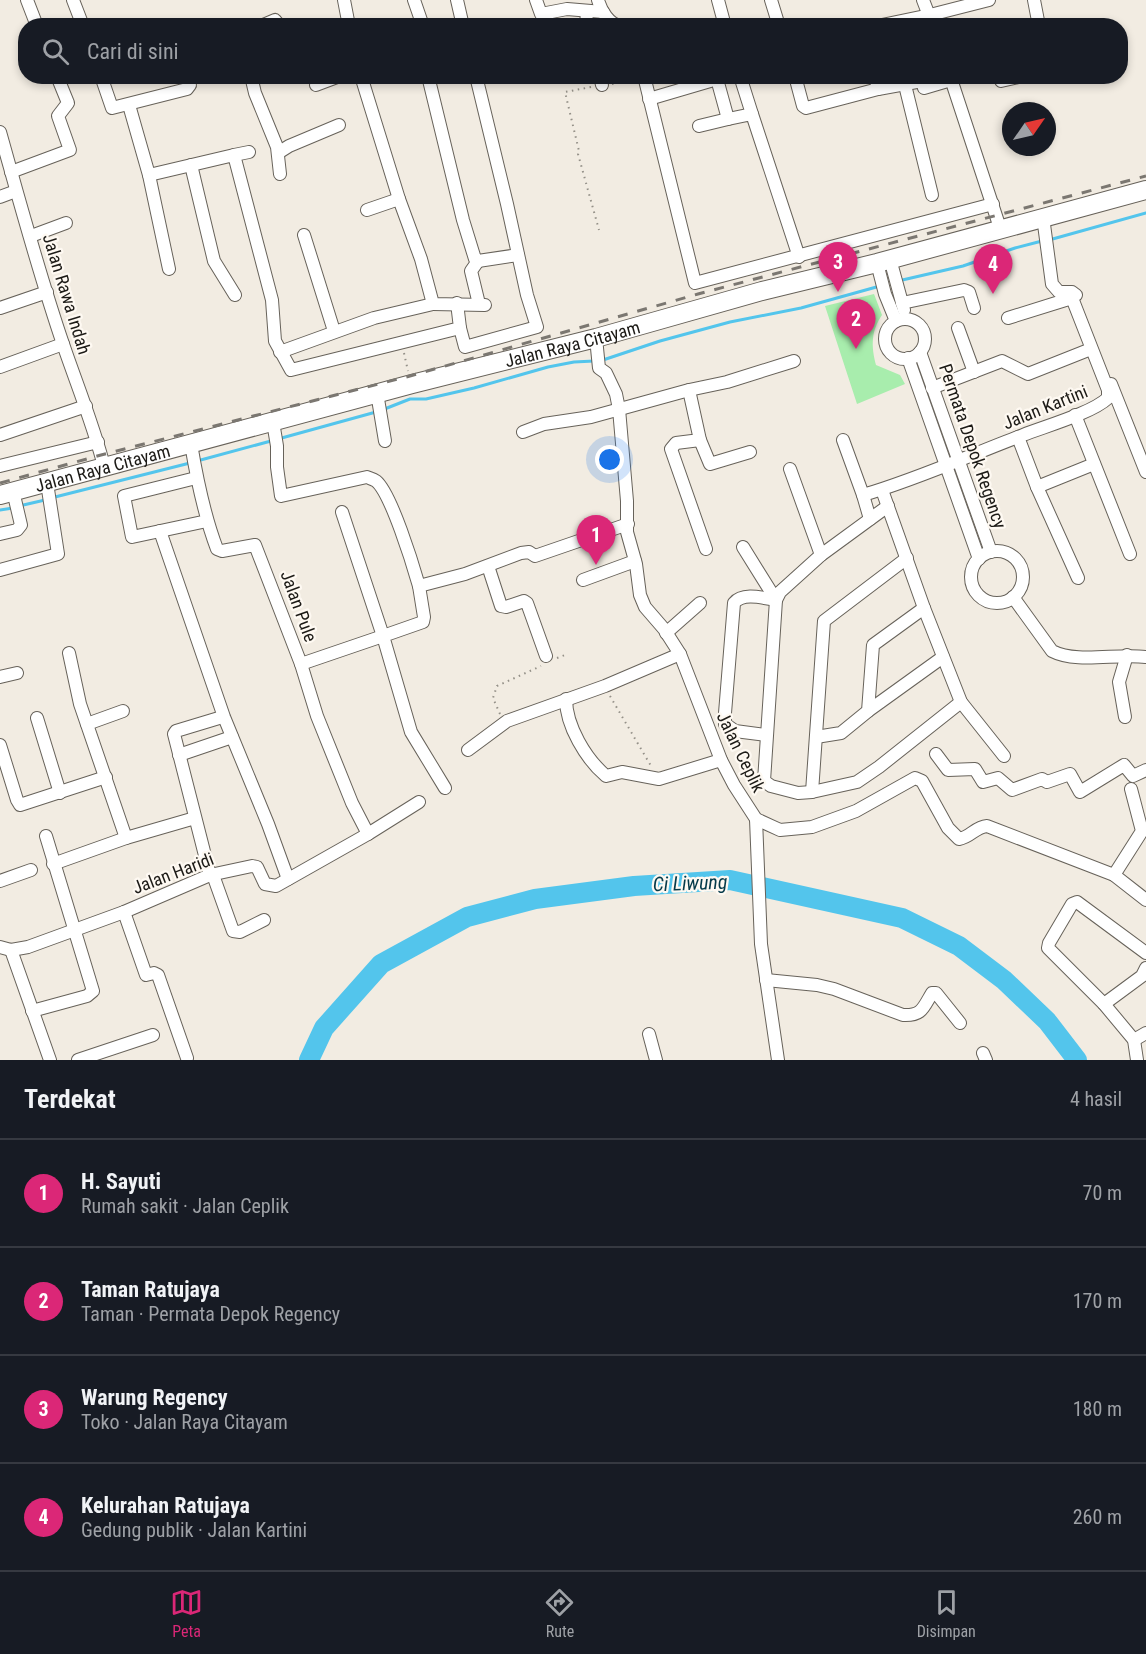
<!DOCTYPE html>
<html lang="id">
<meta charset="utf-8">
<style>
:root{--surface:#171b24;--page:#242831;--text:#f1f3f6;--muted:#9ea1a6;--line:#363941;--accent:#db2777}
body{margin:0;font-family:"Roboto Condensed",sans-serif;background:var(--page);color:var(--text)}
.compass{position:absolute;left:1002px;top:102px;width:54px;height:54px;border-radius:50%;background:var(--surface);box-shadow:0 3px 9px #0003;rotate:56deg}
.you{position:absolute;left:610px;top:460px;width:21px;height:21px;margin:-15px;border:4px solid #fff;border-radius:50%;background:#1a73e8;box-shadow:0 0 0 9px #1a73e833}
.badge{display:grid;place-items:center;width:39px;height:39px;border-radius:50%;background:var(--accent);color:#fff;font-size:20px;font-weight:700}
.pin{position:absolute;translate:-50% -50px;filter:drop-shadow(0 2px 3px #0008)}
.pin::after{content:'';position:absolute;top:32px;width:21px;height:18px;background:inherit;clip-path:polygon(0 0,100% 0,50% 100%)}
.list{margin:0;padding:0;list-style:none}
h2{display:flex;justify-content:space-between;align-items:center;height:78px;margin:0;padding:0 24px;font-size:26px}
h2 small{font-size:20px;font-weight:400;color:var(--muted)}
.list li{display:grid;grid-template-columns:39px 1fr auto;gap:18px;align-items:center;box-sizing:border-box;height:108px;padding:0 24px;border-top:2px solid var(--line)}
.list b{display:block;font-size:22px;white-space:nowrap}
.list p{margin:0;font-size:20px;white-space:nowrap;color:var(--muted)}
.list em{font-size:20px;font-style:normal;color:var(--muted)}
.icon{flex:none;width:33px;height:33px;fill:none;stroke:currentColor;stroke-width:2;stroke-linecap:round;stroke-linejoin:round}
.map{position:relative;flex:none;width:1146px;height:1060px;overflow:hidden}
.search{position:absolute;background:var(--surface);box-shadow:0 3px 9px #0003;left:18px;right:18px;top:18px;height:66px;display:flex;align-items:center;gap:15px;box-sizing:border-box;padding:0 21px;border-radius:24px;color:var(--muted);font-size:22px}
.sheet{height:510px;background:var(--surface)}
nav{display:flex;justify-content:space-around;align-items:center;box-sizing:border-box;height:84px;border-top:2px solid var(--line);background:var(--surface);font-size:16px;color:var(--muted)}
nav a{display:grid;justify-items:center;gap:3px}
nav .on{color:var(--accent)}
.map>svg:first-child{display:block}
.green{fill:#a8edad}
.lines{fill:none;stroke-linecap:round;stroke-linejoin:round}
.stream{stroke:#53c5ec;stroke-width:3}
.river{stroke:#53c5ec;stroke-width:20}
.street-casing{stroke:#67625a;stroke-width:14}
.primary-casing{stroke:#67625a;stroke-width:20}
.path{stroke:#949088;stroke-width:2;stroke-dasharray:1.5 4.5;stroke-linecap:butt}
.street{stroke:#fff;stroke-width:12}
.primary{stroke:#fff;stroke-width:18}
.rail{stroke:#7b7771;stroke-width:3;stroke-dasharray:10 10;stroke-linecap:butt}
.labels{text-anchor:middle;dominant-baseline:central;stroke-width:4.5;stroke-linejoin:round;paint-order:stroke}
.street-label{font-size:18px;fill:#1c1a16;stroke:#fef9f2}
.water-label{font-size:20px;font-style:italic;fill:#053a4a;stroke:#fef9f2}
</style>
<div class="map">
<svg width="1146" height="1060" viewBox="0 0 1146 1060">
<rect width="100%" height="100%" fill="#f2ece2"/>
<path class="green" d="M874,294L882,315C871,331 871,346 876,365L900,375L905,384L857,404L825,306Z"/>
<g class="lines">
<g class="stream">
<path d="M1049,240L1146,213"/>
<path d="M898,281L963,266L1015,248L1042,241"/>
<path d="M600,361L660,341L730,322L801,308L880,286"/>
<path d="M382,410L410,399H426L474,388L548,367L574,362L594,361"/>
<path d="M278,439L376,412"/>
<path d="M197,461L271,441"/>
<path d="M51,498L190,463"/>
<path d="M19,506L45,500"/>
<path d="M0,510L13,508"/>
</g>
<path class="river" d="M309,1060L324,1028L381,964L467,917L535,899L634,886L730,880L902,918L959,946L1004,980L1047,1021L1077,1060"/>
<defs>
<g id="street">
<path d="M27,0L37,26"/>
<path d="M73,0L83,26"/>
<path d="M344,0L349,26"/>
<path d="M414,0L423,26"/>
<path d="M457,0L463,26"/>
<path d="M536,0L541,14L567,9L603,12"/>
<path d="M598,0C601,11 609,24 620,26"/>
<path d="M718,0L725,26"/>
<path d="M771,0L779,26"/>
<path d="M923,0L933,26"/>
<path d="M1034,0L1039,26"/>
<path d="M261,26L275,20L280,26"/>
<path d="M586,26L587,11"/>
<path d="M664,26L667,25"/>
<path d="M877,26L930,15L989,0"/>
<path d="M101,76L112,108L187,89L190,85L188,76"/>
<path d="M251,76L255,93L277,147L280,174"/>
<path d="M361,76L399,199L421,259L433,304L485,305"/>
<path d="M428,76L463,220L475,259L478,261L518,255"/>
<path d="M600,76L602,85"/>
<path d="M644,76L695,283L993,204"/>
<path d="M740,76L752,114"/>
<path d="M795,76L803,106L806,108L878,89"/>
<path d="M875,76L878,89L922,81L924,88L951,80"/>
<path d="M950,76L1000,228"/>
<path d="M1001,81L1023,76"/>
<path d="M316,85L340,76"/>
<path d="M905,85L932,195"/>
<path d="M649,99L717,79L728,119L699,126"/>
<path d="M129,105L149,175L234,155L272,300L275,341L291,370L460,328L457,303"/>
<path d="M728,119L752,114L799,257"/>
<path d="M0,132C20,203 39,274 63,344C77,385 93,424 104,466"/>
<path d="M278,153L289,146L339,125"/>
<path d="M234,155L249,152"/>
<path d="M191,165L214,261L235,295"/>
<path d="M11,172L70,150L58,116L68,103L57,76"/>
<path d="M149,175L169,269"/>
<path d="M0,197L16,191"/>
<path d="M367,210L399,199"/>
<path d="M1043,217L1052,284L1059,292H1072L1076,295"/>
<path d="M304,235L334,331"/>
<path d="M31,236L66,223"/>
<path d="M890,259L904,310"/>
<path d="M478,261L471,271L479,304"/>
<path d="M877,263L885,294L896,321"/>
<path d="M902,303L964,290L969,292L974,308"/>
<path d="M0,308L47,292"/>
<circle cx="905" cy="339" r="20"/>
<path d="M460,328L465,347L537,327L527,295L507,204L476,76"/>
<path d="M958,328L974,372"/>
<path d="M596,338L599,368L606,373L616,394L619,409L627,501V532L636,564L640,595L645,607L664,629L680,654L721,760L734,785L756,819L780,830L812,827L856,811L915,778L922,781L948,828L959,839C971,837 975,827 987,826L1114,875L1146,900"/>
<path d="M280,352L374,318L433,304"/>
<path d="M920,352L991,552"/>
<path d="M908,358L979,559"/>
<path d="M0,367L63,344"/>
<path d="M1111,384L1146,472"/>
<path d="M932,388L1002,361L1028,374L1091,349"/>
<path d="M689,390L700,440L676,443L671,449L706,549"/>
<path d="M377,393L385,441"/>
<path d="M1075,415L1130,554"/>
<path d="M273,422L277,446V467L281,496L367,477C369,478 373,479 376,481C391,493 413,565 419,586"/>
<path d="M523,432L544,424L591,417L689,390L727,382L794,361"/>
<path d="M0,435L86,406"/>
<path d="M1018,437L1037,487L1094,464"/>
<path d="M700,440L710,464L750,452"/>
<path d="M843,440L863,495C918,479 970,455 1023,435C1046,426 1092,413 1108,398V390L1072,298L1008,318"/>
<path d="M191,444C197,480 204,515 217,549L222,551L255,545L301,664L383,636L342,512"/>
<path d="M0,466L98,442"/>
<path d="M790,469L821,555"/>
<path d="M196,478L124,496L132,537L207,521"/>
<path d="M1037,487L1078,578"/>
<path d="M882,490L924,608L961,702L1004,756"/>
<path d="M863,495L870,519"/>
<path d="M888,506L821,555L780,592L776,600L764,781L771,786L798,793L812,792L857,782L879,767L961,702"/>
<path d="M160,531L224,717L268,824L288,879"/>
<path d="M0,534L17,530L21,525L13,491"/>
<path d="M743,547L776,600"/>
<circle cx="997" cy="577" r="26"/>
<path d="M488,566L501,606L506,607L524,601L527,603L546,656"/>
<path d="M0,570L58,554L47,483"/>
<path d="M583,580L635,561"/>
<path d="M1013,597L1052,651C1077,664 1117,653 1146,657"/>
<path d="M666,633L700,603"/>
<path d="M69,653L80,704L126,838"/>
<path d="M301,664L317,716L352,803L368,834L419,802"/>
<path d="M0,677L17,673"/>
<path d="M566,699C566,726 586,759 606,776L622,772L659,779L721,760"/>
<path d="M868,711L943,657"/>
<path d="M1125,717L1119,682L1127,655"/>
<path d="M37,718L60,793"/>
<path d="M87,724L123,711"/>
<path d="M766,735L735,731L725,724V713L734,603C743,592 763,598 776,600"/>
<path d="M816,737L841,733L868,711L873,645L924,608"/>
<path d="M0,745L17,800L20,805L106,777"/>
<path d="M468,750L507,721L605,686L680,654"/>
<path d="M936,754L948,770L975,769L983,782L998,778L1012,790L1042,779L1047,782L1070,774L1080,792L1124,765L1133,776L1146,770"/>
<path d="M179,755L232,737"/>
<path d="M445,788L411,732L383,636L423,622L424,617L419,586L465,574L521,553L529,552L535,556L628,524"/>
<path d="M812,792L824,621L907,558"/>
<path d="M756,819L761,944L778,1060"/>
<path d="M53,864L126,838L195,818"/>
<path d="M210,875L174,734L176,731L219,718"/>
<path d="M213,875L233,931L240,932L264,920"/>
<path d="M1114,875L1142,831L1131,789"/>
<path d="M0,881L31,870"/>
<path d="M124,912L146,975L154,973L158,975L187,1058"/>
<path d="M0,947L11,950L28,947L124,912L210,875L252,866L257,867L265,884L276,886L368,834"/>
<path d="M11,950L50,1060"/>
<path d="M766,980L817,985L834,989L903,1015C922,1016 923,1008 932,993H936L960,1023"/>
<path d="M1104,1004L1142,976L1146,968"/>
<path d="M32,1011L87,996L93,991L46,836"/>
<path d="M649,1034L656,1060"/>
<path d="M1134,1040L1146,1033"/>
<path d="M983,1053L986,1060"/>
<path d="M78,1060L153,1035"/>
<path d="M1137,1060L1134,1040L1104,1004L1048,948L1049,943L1072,904L1077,902L1146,953"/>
</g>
<g id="primary">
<path id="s1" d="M0,495L412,384L596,338L762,291L877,263L1146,190"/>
</g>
</defs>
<use href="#street" class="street-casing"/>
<use href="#primary" class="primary-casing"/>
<g class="path">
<path d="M612,84L633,80"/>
<path d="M591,87L565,92L579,151L578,154L599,230"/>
<path d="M404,353L408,371"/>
<path d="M557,658L565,655"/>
<path d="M610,696L651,766"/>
<path d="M500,714L493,698L497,686L541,666"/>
</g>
<use href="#street" class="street"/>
<use href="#primary" class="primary"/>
<path class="rail" d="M0,483L101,455L410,376L698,294L1146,176"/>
</g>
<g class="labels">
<g class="street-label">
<text transform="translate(67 294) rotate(73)">Jalan Rawa Indah</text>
<text stroke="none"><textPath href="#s1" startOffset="592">Jalan Raya Citayam</textPath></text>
<text transform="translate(1045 407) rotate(-22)">Jalan Kartini</text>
<text transform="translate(973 446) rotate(71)">Permata Depok Regency</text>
<text stroke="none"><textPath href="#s1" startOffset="106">Jalan Raya Citayam</textPath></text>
<text transform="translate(299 606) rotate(70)">Jalan Pule</text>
<text transform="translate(741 752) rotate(64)">Jalan Ceplik</text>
<text transform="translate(173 873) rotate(-21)">Jalan Haridi</text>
</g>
<g class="water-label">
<text transform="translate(690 883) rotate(-2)">Ci Liwung</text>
</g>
</g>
</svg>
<svg class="compass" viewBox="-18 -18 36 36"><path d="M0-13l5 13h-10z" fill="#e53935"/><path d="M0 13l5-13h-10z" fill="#9ea1a6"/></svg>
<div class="you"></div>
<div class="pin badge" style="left:596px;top:565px">1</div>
<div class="pin badge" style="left:856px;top:349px">2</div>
<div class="pin badge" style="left:838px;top:292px">3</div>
<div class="pin badge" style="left:993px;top:294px">4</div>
<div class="search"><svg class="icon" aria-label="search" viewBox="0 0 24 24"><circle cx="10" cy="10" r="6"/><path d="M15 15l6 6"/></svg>Cari di sini</div>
</div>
<section class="sheet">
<h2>Terdekat<small>4 hasil</small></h2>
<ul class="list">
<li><span class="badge">1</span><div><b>H. Sayuti</b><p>Rumah sakit · Jalan Ceplik</p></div><em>70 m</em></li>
<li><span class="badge">2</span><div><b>Taman Ratujaya</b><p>Taman · Permata Depok Regency</p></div><em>170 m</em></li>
<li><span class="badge">3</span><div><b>Warung Regency</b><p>Toko · Jalan Raya Citayam</p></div><em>180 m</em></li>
<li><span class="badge">4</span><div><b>Kelurahan Ratujaya</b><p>Gedung publik · Jalan Kartini</p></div><em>260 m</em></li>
</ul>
</section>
<nav>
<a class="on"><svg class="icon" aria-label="map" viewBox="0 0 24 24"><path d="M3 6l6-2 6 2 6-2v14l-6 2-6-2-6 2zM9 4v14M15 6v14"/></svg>Peta</a>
<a><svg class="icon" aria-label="directions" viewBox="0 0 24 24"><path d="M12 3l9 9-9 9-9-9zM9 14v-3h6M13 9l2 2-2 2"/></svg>Rute</a>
<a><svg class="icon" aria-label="saved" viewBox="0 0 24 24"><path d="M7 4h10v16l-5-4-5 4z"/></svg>Disimpan</a>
</nav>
